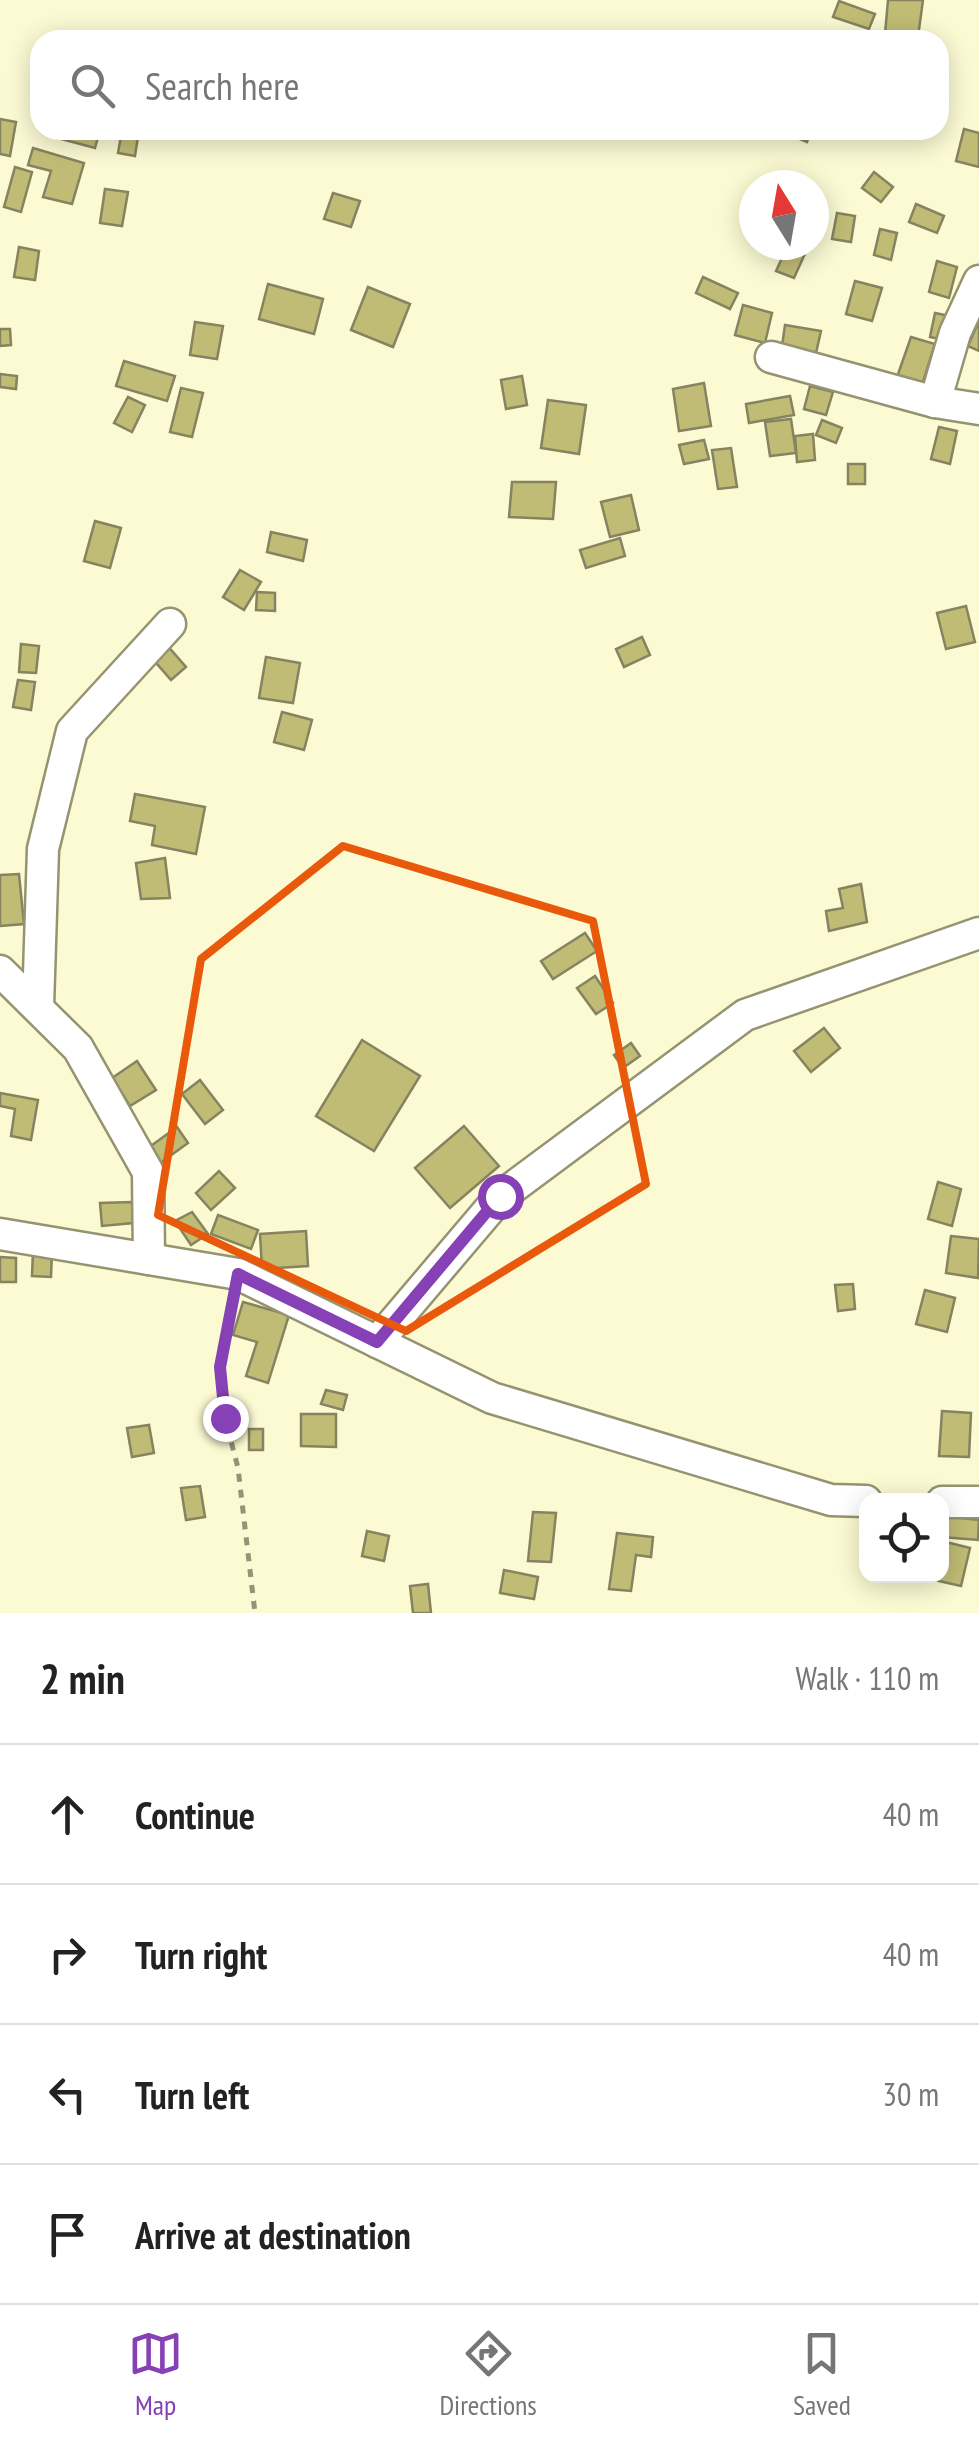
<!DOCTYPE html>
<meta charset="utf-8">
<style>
:root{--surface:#fff;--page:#f6f6f6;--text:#222;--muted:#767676;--line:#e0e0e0;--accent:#8541b5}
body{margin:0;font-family:"PT Sans Narrow",sans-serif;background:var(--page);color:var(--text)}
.controls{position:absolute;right:30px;bottom:30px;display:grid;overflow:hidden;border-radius:20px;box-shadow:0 5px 25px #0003}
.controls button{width:90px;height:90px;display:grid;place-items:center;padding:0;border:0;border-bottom:2px solid var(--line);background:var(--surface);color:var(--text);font:50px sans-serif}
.compass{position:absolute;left:739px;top:170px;width:90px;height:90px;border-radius:50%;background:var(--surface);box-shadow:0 5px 25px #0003;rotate:349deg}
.stop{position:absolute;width:30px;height:30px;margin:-22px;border:8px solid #8541b5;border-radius:50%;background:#fff}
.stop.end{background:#8541b5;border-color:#fff;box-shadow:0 2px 10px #0008}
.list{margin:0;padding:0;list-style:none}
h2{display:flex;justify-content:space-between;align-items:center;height:130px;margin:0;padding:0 40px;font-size:42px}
h2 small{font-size:32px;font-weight:400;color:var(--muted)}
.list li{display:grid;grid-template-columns:65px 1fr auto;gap:30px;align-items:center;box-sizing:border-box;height:140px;padding:0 40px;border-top:2px solid var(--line)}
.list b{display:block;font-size:38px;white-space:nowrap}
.list em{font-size:32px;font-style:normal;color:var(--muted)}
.icon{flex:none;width:55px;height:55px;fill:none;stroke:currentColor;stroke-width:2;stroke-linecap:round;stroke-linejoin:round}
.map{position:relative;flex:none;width:979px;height:1613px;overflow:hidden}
.search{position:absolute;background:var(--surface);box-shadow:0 5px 25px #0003;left:30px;right:30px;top:30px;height:110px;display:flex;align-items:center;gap:25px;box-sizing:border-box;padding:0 35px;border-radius:30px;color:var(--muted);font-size:38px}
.sheet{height:690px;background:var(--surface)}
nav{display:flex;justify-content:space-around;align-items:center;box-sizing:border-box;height:140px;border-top:2px solid var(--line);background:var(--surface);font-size:28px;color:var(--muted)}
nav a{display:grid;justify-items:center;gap:5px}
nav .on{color:var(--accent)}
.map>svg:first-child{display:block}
.building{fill:#c1bc75;stroke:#858360;stroke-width:2.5}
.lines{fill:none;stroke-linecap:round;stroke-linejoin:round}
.minor-casing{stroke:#959370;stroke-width:35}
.path{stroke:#949379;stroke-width:5;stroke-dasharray:8 8;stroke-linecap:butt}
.minor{stroke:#fff;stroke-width:30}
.route{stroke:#8541b5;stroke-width:12}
.marked{fill:none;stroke:#e8590c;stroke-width:8;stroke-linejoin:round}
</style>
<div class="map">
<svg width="979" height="1613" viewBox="0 0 979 1613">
<rect width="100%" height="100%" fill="#fbfad3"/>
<g class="building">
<path d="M888,0H923L918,37L885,34Z"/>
<path d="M839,1L875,14L869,29L833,17Z"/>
<path d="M0,119L16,122L10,156L0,154Z"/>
<path d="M964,129L979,133V167L956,161Z"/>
<path d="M56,130H100L95,148L54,137Z"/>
<path d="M122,130H139L135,156L118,153Z"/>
<path d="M779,130H811L807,142Z"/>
<path d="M33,148L84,163L72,204L43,197L51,171L28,165Z"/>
<path d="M15,167L32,172L21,212L4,207Z"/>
<path d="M874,172L893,187L881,202L862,188Z"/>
<path d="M105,189L128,192L122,226L100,223Z"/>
<path d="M333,193L360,201L351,227L324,219Z"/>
<path d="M916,204L944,216L937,233L909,222Z"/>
<path d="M837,213L855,216L851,242L832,239Z"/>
<path d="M880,229L897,233L891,260L874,255Z"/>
<path d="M788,245L808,247L794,278L776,271Z"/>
<path d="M19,247L39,251L35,280L14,277Z"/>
<path d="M937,261L957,267L949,298L929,292Z"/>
<path d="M703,277L738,293L730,309L696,293Z"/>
<path d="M855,281L882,288L872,321L846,314Z"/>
<path d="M268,284L323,299L314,334L259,319Z"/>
<path d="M368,287L410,304L393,347L351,330Z"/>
<path d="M743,305L772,313L765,343L735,335Z"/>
<path d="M935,313L950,316L945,340L930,337Z"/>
<path d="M979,321V351L968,346Z"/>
<path d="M195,322L223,326L217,359L190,355Z"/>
<path d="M785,325L821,331L816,353L782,346Z"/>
<path d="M0,329H10L11,345L0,346Z"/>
<path d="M911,337L935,344L922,385L897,377Z"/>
<path d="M124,361L175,376L167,401L116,386Z"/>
<path d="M0,374L17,376L16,389L0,387Z"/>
<path d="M522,376L527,405L506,409L501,380Z"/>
<path d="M704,383L711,426L679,431L673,389Z"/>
<path d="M810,386L833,392L826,415L804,409Z"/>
<path d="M181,388L203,393L192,437L170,432Z"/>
<path d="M790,396L794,415L749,423L746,404Z"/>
<path d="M128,397L145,405L132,432L114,423Z"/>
<path d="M548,400L586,405L579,454L541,448Z"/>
<path d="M791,419L796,453L770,456L765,422Z"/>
<path d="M822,420L842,428L836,443L816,435Z"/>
<path d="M939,427L957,431L950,464L931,459Z"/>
<path d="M813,434L815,460L797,462L795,436Z"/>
<path d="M704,440L709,459L684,464L679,445Z"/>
<path d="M731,448L737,487L718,489L712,450Z"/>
<rect x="848" y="464" width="17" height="20"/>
<path d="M512,482H556L553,519L509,517Z"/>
<path d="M631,495L639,530L610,537L601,502Z"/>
<path d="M95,521L121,528L110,568L84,561Z"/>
<path d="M271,532L307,540L303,561L267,552Z"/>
<path d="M620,538L625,556L586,568L580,550Z"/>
<path d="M240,570L261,582L244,610L223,597Z"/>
<path d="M257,592L275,593V611L256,610Z"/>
<path d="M966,606L975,642L946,649L937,613Z"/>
<path d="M642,637L650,655L624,667L616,649Z"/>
<path d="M21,644L39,646L36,673L19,672Z"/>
<path d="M166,644L186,667L171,680L151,657Z"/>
<path d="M266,657L300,663L293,703L259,698Z"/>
<path d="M18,680L35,682L31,710L13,707Z"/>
<path d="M282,712L312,720L304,750L274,742Z"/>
<path d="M135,794L205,807L196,854L152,845L155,826L130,821Z"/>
<path d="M165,858L170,898L141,899L136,863Z"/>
<path d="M19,874L24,924L0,926V875Z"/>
<path d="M861,884L867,922L829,931L826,911L843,908L839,889Z"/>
<path d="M585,933L597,951L553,979L541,961Z"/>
<path d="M595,976L613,1003L596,1014L577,988Z"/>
<path d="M824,1028L840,1048L811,1072L794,1051Z"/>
<path d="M362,1040L420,1076L374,1151L316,1116Z"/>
<path d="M631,1043L640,1056L623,1068L614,1055Z"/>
<path d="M137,1061L156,1090L130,1106L112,1078Z"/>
<path d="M200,1080L223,1110L205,1124L182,1094Z"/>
<path d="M0,1093L38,1100L31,1140L11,1136L15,1109L0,1106Z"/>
<path d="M464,1126L499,1166L450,1208L415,1168Z"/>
<path d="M177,1127L188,1143L159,1164L148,1148Z"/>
<path d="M219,1171L235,1188L211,1210L196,1193Z"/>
<path d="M938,1182L961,1189L952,1226L928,1219Z"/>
<path d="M132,1202L133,1223L102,1226L100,1203Z"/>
<path d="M192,1212L208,1234L191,1245L175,1221Z"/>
<path d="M218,1215L258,1230L251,1249L211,1234Z"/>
<path d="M306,1231L308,1266L262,1269L260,1234Z"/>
<path d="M951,1236L979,1239L978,1278L946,1273Z"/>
<path d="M33,1251H52L51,1277L32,1276Z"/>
<path d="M0,1257L16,1258V1282H0Z"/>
<path d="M853,1284L855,1309L838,1311L835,1285Z"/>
<path d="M925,1290L955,1298L947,1332L916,1324Z"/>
<path d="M243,1302L289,1315L268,1383L246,1376L257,1342L233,1335Z"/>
<path d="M326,1390L347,1395L343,1410L321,1404Z"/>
<path d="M942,1411L971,1413L969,1457L939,1456Z"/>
<path d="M301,1414H336V1447L301,1446Z"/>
<path d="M149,1425L154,1453L132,1457L127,1428Z"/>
<rect x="249" y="1429" width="14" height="21"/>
<path d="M200,1486L205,1517L186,1520L181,1488Z"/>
<path d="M533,1512L556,1513L551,1562L528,1561Z"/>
<path d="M942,1516L979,1520L978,1540L942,1537Z"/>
<path d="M367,1531L389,1536L384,1561L362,1556Z"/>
<path d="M617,1533L653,1537L651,1557L636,1555L631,1591L609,1589Z"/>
<path d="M942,1541L970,1548L961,1586L930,1579L942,1576Z"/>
<path d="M504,1570L538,1577L534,1599L500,1593Z"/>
<path d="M428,1584L431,1613H413L410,1586Z"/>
</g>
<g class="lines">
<defs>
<g id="minor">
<path d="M771,357L935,402L979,409"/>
<path d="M935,402L955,333L979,281"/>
<path d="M0,971L78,1048L148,1172L149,1259"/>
<path d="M38,1006L43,849L72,731L170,624"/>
<path d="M0,1234L238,1274L492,1398L831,1500L866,1501"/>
<path d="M377,1342L500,1197L745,1015L979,933"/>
<path d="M942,1502H979"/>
</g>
</defs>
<use href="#minor" class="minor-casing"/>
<path class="path" d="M233,1301L220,1367L225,1418L238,1468L255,1613"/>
<use href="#minor" class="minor"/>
</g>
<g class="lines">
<path class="route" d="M225,1418L220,1367L238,1274L377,1342L500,1196"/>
</g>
<path class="marked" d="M343,846L593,921L646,1184L406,1331L158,1215L201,959Z"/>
</svg>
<div class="controls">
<button><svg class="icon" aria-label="locate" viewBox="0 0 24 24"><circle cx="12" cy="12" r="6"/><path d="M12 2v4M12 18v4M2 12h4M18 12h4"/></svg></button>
</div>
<svg class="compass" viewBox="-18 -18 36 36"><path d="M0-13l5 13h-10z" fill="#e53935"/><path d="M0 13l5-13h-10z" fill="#767676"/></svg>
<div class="stop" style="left:500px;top:1196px"></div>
<div class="stop end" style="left:225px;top:1418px"></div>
<div class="search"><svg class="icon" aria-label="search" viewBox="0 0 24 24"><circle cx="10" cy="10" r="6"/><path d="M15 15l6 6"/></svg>Search here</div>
</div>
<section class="sheet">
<h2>2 min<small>Walk · 110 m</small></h2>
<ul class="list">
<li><svg class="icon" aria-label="ahead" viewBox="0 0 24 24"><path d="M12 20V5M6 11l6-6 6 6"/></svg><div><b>Continue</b></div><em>40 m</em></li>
<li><svg class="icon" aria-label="right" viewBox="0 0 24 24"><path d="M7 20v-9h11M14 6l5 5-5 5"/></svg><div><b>Turn right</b></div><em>40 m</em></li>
<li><svg class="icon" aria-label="left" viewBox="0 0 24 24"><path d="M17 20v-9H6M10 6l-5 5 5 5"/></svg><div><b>Turn left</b></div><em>30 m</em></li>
<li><svg class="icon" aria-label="arrive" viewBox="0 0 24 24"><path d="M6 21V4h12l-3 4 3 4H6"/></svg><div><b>Arrive at destination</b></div></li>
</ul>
</section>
<nav>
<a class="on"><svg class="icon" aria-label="map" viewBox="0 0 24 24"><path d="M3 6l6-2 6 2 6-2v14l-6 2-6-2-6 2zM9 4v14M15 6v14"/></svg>Map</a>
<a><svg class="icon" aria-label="directions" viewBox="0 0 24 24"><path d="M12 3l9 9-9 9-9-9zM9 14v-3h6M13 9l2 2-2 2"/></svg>Directions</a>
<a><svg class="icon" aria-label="saved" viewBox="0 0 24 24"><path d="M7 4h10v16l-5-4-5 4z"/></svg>Saved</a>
</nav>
